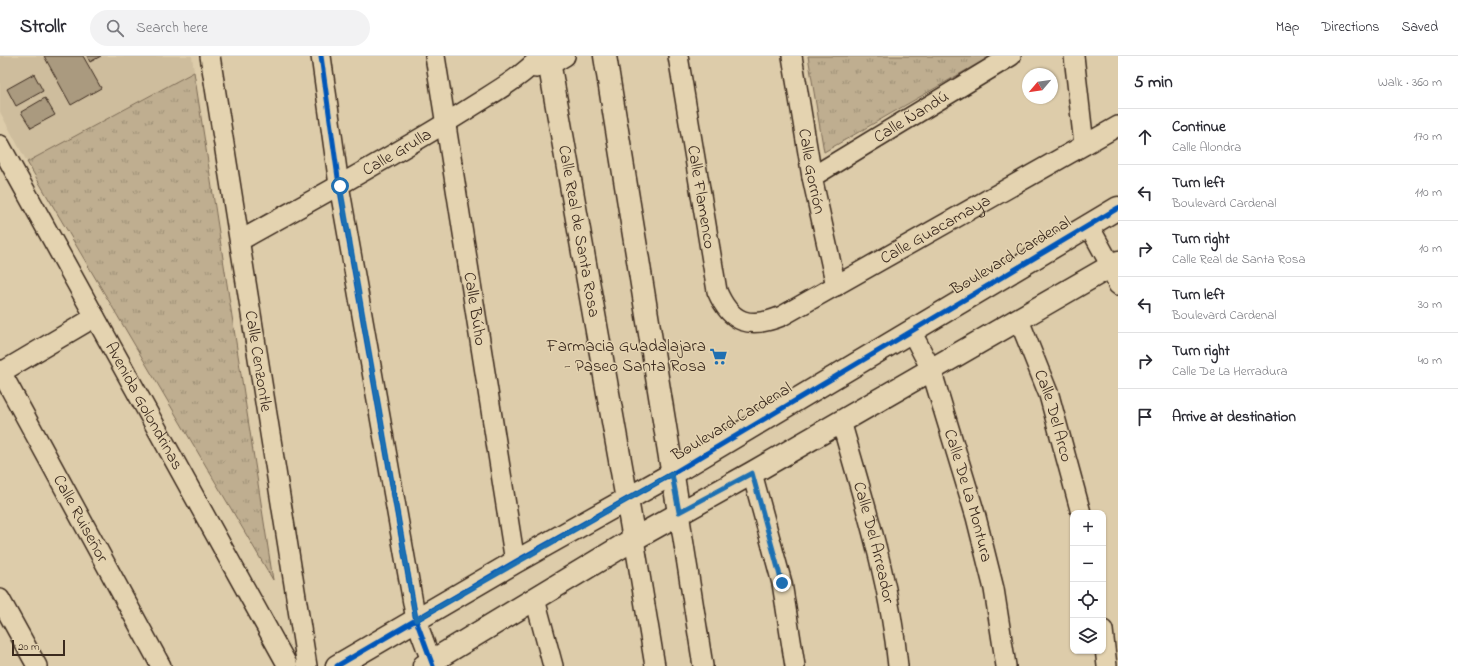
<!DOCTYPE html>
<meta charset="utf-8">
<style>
:root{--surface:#fff;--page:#f2f2f3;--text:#2b2b33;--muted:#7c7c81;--line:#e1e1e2}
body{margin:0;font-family:"Indie Flower",sans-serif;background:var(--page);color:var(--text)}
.controls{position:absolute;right:12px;bottom:12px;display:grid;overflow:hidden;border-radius:8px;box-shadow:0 1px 3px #0004}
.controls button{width:36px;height:36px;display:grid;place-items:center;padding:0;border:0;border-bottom:1px solid var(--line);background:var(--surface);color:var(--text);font:20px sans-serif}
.compass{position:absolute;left:1022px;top:12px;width:36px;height:36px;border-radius:50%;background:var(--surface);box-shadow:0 1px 3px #0004;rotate:241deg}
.scale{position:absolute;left:12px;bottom:10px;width:53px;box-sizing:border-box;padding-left:4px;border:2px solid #3b2a1e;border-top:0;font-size:11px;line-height:14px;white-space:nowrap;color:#3b2a1e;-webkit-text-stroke:3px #e4d3b0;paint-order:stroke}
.stop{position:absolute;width:12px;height:12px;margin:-9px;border:3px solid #1f6fb2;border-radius:50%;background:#fff}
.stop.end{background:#1f6fb2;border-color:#fff;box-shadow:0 1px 4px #0008}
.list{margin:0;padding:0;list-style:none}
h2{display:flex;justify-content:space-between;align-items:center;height:52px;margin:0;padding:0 16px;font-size:17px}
h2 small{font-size:13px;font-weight:400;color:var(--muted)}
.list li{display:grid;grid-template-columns:26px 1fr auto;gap:12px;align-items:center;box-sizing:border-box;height:56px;padding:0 16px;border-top:1px solid var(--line)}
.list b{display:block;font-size:15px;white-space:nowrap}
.list p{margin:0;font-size:13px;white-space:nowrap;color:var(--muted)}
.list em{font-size:13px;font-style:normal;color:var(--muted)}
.icon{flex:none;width:22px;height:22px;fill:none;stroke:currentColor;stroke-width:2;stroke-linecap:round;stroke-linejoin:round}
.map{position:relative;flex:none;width:1118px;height:610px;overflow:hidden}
header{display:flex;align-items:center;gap:24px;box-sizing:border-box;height:56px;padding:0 20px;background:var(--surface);border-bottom:1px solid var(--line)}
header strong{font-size:19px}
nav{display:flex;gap:22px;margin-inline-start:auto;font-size:14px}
.search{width:280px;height:36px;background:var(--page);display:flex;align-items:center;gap:10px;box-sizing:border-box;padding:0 14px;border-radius:22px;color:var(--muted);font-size:15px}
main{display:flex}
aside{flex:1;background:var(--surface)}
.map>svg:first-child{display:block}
.built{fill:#cebd9d}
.park{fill:url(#park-tufts);stroke:#7d6c57}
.building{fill:#aa9a7f;stroke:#3b2a1e}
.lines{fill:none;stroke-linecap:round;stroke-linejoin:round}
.street-casing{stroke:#3b2a1e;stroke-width:22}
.secondary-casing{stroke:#3b2a1e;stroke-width:25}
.street{stroke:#e4d3b0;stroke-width:19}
.secondary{stroke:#e4d3b0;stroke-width:22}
.cycleway-casing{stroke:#e4d3b0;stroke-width:8}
.cycleway{stroke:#0057b8;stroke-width:5}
.route{stroke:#1f6fb2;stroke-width:5}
.labels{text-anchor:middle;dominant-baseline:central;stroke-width:3;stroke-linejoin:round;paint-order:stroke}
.street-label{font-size:17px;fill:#3b2a1e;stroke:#e4d3b0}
.poi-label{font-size:17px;fill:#3b2a1e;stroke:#e4d3b0;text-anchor:end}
</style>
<header>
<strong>Strollr</strong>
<div class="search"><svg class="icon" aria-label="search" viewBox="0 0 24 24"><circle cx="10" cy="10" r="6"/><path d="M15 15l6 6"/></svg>Search here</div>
<nav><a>Map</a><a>Directions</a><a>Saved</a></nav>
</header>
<main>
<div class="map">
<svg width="1118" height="610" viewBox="0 0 1118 610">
<defs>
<pattern id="park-tufts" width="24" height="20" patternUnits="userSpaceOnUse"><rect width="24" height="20" fill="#bfae90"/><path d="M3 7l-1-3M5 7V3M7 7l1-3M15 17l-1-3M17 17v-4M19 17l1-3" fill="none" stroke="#9c8e75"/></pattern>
</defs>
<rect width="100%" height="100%" fill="#dca"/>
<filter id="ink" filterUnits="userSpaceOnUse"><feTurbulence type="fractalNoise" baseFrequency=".025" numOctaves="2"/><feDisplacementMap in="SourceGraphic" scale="8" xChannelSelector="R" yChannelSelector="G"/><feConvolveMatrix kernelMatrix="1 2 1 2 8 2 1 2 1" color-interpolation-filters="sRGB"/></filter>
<g filter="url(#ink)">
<path class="built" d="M0,0H192L194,16L27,106L0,56Z"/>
<g class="park">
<path d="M808,0H991L824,96Z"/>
<path d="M194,16L273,524L27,106Z"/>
</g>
<g class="building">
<path d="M44,0H83L101,32L71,49Z"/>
<path d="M87,0H101L90,6Z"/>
<path d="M34,18L43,35L16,50L7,33Z"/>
<path d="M45,42L55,59L31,72L21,56Z"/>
</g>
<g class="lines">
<defs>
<g id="street">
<path id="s1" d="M210,0L307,610"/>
<path d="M321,0L339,129L416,564L433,610"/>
<path id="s2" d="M435,0L515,506"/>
<path id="s3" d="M678,0L717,235C731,268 750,273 782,260L1118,70"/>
<path id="s4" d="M792,0L812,121L836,230"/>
<path d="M1074,0L1084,89"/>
<path d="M536,12L550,9L565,0"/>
<path id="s5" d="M0,89L288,610"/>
<path id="s6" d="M812,121L1011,0"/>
<path d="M1089,170L1111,210L1118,229"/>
<path id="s7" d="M241,184C316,142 392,101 465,55C491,38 520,23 541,0"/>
<path id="s8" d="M1019,264L1049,339L1081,457"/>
<path id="s9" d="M911,275L931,313L976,461L994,533L1006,610"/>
<path id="s10" d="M0,314L161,610"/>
<path d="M0,317L95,261"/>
<path id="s11" d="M841,365C864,446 890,526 898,610"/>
<path d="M752,417L782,527L795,610"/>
<path d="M679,457L703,610"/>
<path d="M634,483L655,610"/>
<path d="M0,543L37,610"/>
<path d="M535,543L553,610"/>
<path d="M1103,574L1107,610"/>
</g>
<g id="secondary">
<path id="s12" d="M548,0L634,483"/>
<path d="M605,0L679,457"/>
<path d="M337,610L515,506L672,418L1118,152"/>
<path d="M424,610L634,483L752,417L1118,206"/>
</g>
</defs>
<use href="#street" class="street-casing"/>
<use href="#secondary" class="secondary-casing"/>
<use href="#street" class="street"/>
<use href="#secondary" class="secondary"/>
<defs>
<g id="cycleway">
<path d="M321,0L339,129L416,564L433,610"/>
<path d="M337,610L515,506L672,418L1118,152"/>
</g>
</defs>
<use href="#cycleway" class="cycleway-casing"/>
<use href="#cycleway" class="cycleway"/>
</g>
</g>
<g class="lines" filter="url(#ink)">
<path class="route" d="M340,130L416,564L672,418L679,456L752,417L782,527"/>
</g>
<defs>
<symbol id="supermarket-bare" viewBox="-9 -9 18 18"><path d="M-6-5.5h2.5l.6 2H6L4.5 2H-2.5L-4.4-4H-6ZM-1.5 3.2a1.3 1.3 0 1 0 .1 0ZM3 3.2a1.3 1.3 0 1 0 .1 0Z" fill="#1f6fb2" stroke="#e4d3b0" stroke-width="2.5" paint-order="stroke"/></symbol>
</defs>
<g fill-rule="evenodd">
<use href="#supermarket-bare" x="706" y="288" width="25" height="25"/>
</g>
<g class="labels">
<g class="street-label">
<text stroke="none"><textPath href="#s6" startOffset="116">Calle Ñandú</textPath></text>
<text stroke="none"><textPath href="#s7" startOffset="179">Calle Grulla</textPath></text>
<text stroke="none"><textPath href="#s4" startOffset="117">Calle Gorrión</textPath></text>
<text stroke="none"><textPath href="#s3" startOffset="143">Calle Flamenco</textPath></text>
<text stroke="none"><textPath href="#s3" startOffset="495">Calle Guacamaya</textPath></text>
<text stroke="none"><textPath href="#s12" startOffset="178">Calle Real de Santa Rosa</textPath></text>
<text transform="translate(1011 200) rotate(-31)">Boulevard Cardenal</text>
<text stroke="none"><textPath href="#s2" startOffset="256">Calle Búho</textPath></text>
<text stroke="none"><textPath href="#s1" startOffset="309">Calle Cenzontle</textPath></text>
<text stroke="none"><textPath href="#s5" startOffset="298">Avenida Golondrinas</textPath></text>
<text stroke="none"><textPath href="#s8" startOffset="102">Calle Del Arco</textPath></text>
<text transform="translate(732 366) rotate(-31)">Boulevard Cardenal</text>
<text stroke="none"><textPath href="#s9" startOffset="175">Calle De La Montura</textPath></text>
<text stroke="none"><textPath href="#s10" startOffset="169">Calle Ruiseñor</textPath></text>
<text stroke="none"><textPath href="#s11" startOffset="126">Calle Del Arreador</textPath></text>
</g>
<g class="poi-label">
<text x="706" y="290">Farmacia Guadalajara<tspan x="706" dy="20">- Paseo Santa Rosa</tspan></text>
</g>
</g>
</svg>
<div class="controls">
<button>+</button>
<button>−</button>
<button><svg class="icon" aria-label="locate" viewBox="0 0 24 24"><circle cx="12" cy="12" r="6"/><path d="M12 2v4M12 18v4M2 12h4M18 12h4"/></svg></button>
<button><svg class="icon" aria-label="layers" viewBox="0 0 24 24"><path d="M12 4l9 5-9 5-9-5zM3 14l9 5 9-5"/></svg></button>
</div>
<svg class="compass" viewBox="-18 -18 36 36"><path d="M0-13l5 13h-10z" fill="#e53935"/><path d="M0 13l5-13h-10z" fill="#7c7c81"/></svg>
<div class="scale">20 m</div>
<div class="stop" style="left:340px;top:130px"></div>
<div class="stop end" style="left:782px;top:527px"></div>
</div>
<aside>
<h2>5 min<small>Walk · 360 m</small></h2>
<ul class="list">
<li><svg class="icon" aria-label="ahead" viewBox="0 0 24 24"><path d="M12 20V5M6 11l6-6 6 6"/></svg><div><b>Continue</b><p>Calle Alondra</p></div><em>170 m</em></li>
<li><svg class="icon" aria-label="left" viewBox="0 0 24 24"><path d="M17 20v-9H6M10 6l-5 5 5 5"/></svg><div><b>Turn left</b><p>Boulevard Cardenal</p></div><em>110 m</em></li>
<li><svg class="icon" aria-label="right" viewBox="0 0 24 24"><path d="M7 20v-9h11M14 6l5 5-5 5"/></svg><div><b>Turn right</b><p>Calle Real de Santa Rosa</p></div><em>10 m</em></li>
<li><svg class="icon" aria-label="left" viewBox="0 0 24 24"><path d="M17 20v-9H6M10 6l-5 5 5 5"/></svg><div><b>Turn left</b><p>Boulevard Cardenal</p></div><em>30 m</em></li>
<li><svg class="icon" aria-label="right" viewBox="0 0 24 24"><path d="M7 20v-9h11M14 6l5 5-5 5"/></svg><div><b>Turn right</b><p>Calle De La Herradura</p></div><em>40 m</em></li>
<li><svg class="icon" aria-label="arrive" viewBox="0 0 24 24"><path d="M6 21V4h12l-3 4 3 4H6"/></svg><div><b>Arrive at destination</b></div></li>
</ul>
</aside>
</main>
